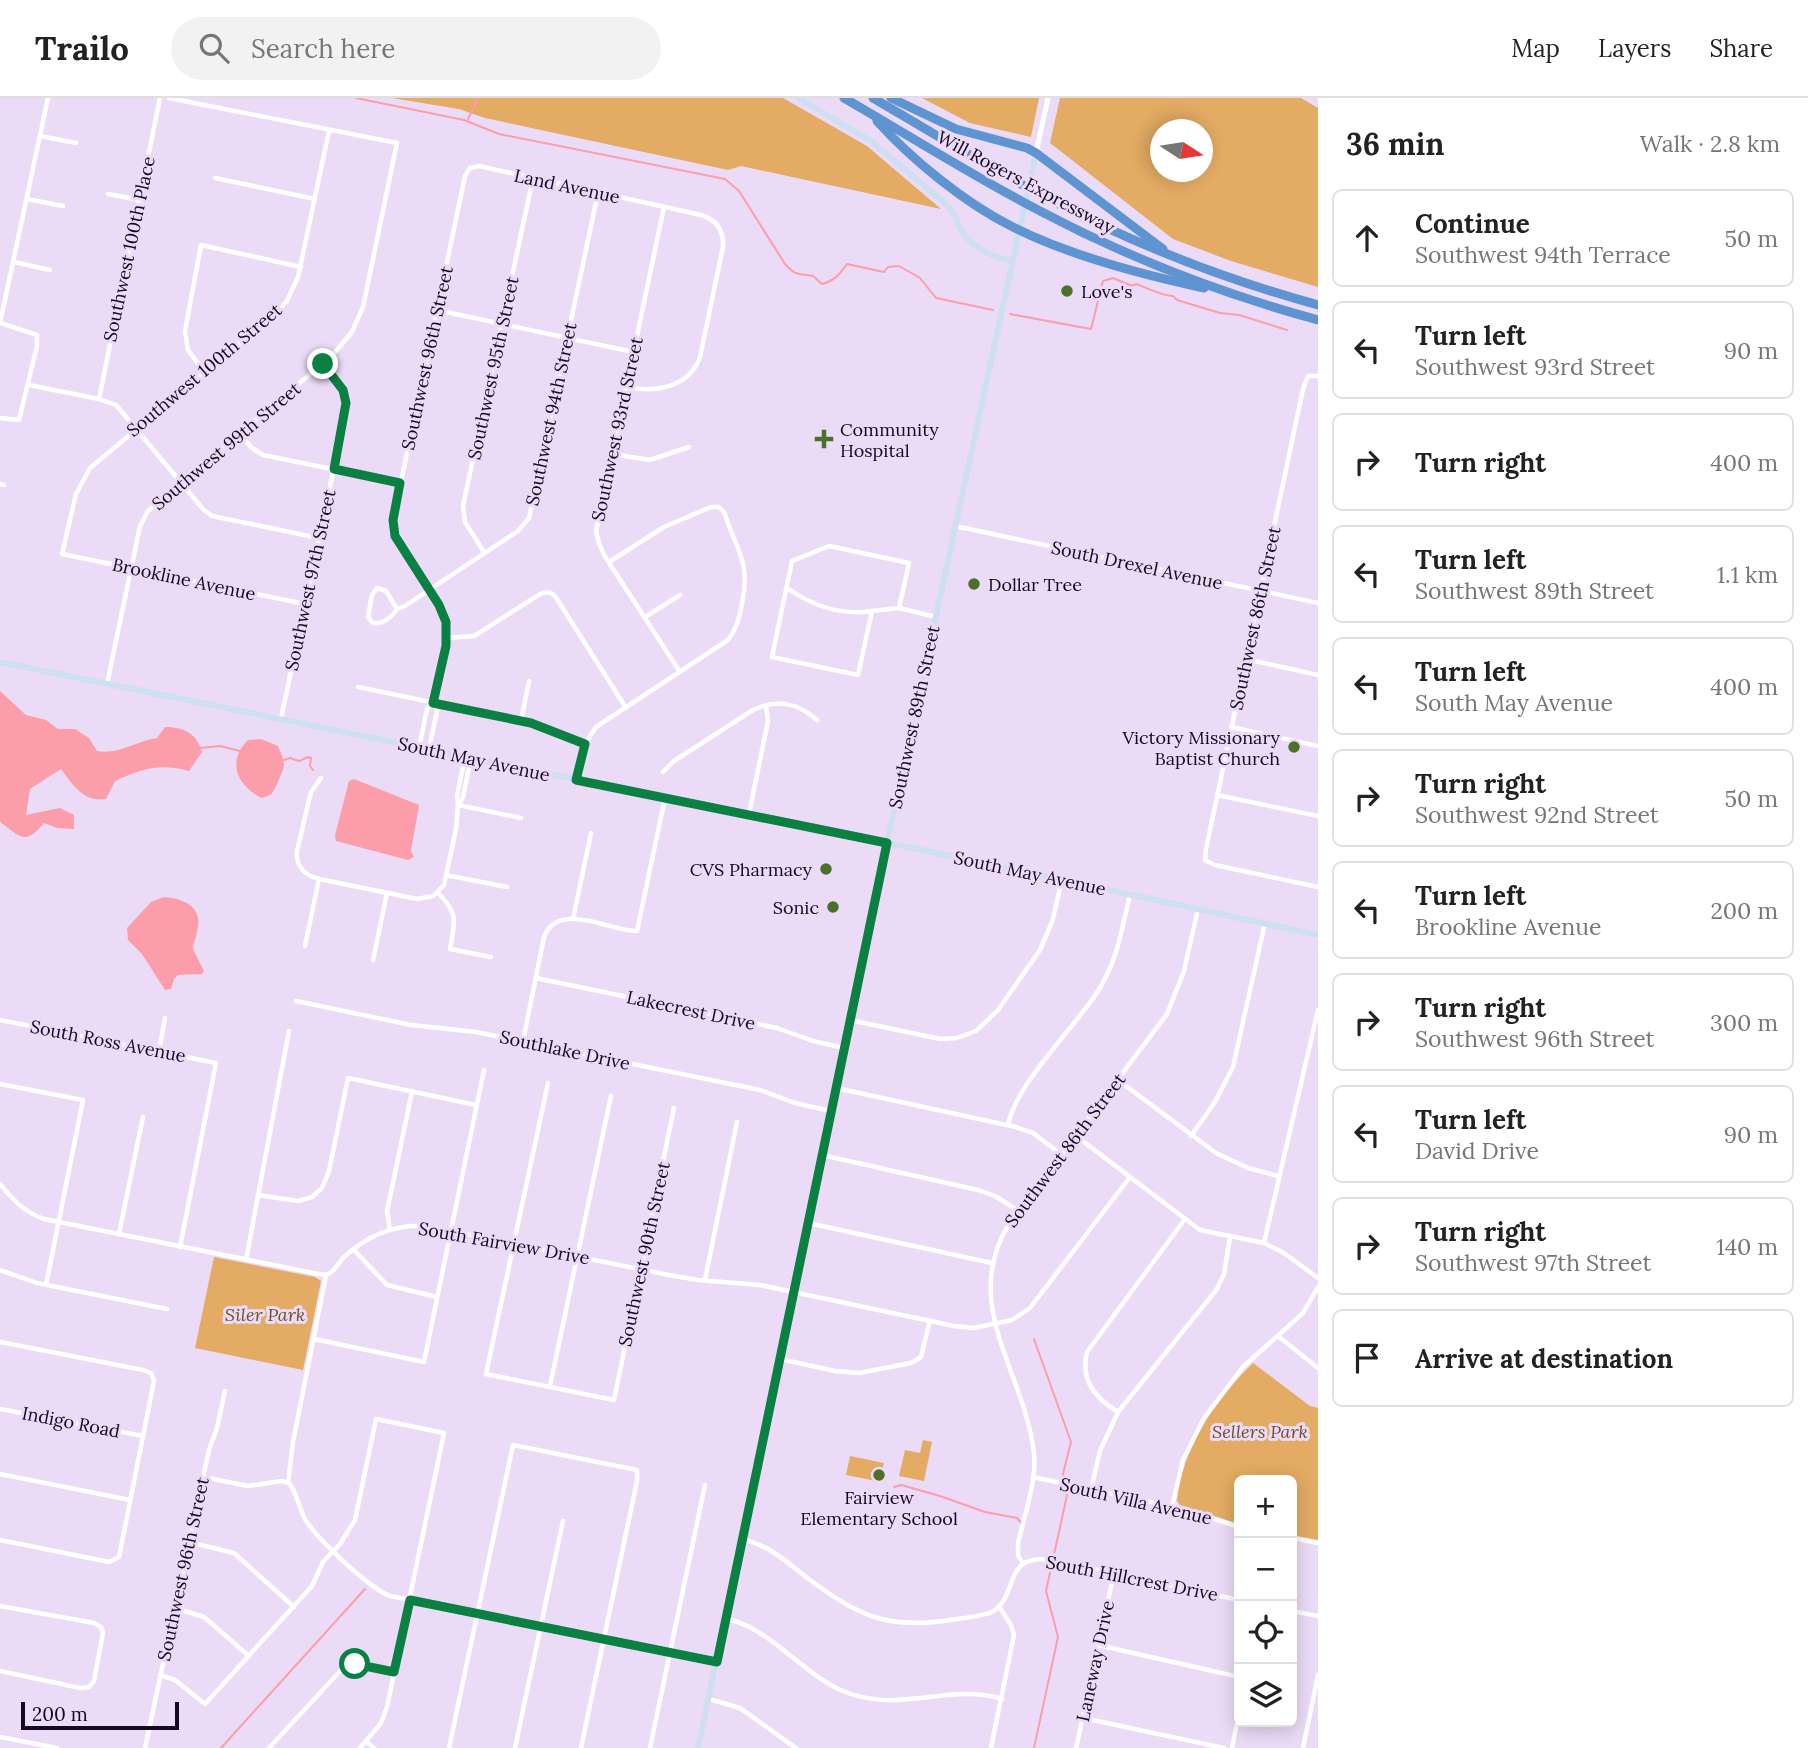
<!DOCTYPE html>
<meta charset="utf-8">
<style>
:root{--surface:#fff;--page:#f2f2f2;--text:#222;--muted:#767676;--line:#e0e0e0}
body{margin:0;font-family:Lora,serif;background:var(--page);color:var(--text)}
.controls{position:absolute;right:21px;bottom:21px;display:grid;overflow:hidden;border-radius:10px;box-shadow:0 4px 18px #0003}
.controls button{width:63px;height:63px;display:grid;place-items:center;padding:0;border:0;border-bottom:2px solid var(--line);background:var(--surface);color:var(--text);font:35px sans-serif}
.compass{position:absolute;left:1150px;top:21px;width:63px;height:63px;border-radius:50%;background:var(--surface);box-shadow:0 4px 18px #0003;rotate:102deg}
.scale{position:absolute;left:21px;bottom:18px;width:158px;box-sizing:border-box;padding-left:7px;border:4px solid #170820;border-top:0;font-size:19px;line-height:24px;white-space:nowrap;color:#170820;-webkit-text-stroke:5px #ecdbf7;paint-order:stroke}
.stop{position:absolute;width:21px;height:21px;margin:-16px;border:5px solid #0b8043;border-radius:50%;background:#fff}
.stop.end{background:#0b8043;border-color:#fff;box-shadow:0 2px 7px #0008}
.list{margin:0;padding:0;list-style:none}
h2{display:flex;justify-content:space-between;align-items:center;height:91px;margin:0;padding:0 28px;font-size:30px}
h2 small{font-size:23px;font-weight:400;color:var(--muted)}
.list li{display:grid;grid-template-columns:46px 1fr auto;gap:21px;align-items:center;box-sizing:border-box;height:98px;margin:0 14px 14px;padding:0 14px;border:2px solid var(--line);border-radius:10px}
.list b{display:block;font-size:26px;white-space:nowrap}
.list p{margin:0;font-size:23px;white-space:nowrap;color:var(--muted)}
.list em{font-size:23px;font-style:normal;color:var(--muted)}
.icon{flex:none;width:38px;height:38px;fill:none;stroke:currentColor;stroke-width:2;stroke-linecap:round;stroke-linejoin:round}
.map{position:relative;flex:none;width:1318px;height:1650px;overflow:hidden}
header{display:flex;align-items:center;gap:42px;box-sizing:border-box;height:98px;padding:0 35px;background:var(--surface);border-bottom:2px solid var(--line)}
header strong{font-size:33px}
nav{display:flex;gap:38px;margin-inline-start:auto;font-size:24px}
.search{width:490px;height:63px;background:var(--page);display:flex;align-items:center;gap:18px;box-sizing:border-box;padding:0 24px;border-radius:38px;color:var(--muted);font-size:26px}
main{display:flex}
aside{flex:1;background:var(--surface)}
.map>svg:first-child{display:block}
.green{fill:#e3ab63;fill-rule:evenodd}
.water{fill:#fb9eaa}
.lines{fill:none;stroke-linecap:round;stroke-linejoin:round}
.stream{stroke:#fb9eaa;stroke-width:2}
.minor{stroke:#fff;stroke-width:4.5}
.tertiary{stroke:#fff;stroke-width:5}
.secondary{stroke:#cedff1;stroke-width:6}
.motorway{stroke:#5d94d1;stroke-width:9}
.route{stroke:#0b8043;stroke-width:9}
.poi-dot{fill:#4c7029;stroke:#ecdbf7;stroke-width:2.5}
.labels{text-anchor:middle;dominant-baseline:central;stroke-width:6;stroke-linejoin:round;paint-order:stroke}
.street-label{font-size:18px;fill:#170820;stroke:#ecdbf7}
.poi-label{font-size:18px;fill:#170820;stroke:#ecdbf7;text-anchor:start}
.park-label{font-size:18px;font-style:italic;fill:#6f512a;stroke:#ecdbf7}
</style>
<header>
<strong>Trailo</strong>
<div class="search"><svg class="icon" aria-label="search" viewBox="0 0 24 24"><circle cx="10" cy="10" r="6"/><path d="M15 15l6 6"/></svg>Search here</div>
<nav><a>Map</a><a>Layers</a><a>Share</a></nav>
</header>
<main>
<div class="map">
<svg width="1318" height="1650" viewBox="0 0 1318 1650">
<rect width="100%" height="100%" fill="#ecdbf7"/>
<g class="green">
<path d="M392,0H783L867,48L941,111L741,68L728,72L485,20L459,11Z"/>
<path d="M922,0H1039L1031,39L970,25Z"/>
<path d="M1060,0H1301L1318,10V189L1231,163L1173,141L1050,45ZM1160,32H1202V74H1160Z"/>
<path d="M214,1159L315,1179L321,1183L303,1272L195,1250Z"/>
<path d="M1253,1265L1310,1308L1318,1310V1442L1292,1437V1382H1239V1426L1180,1407L1177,1403C1182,1350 1216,1301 1253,1265Z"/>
<path d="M923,1342L932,1344L924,1383L899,1378L905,1352L920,1355Z"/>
<path d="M850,1358L884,1365L881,1378L876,1383L846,1377Z"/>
</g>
<g class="water">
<path d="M0,593L26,617L46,622L58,631H75L89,640L97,653C119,657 136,643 157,640L165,629C183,629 197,635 202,654L189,673C159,665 142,671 115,683L106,701C84,705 72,686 61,671L30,691L26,717L60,710L74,717V731L57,730L44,725C24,749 20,738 0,724Z"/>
<path d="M261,641L278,648C287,669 285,667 277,686C273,695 271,698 261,700C236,686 227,663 248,642Z"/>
<path d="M354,681L419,707L411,753L414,759L408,762L336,743L335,737L349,683Z"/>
<path d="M164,799C185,801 204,809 197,834C196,841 193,845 193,851L204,873L202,876L178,877L174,881L171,891L165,892L142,856L128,842L127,830L151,804Z"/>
</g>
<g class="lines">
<g class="stream">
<path d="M356,0L464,22L499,36L725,81L739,93L785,166C797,179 798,175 813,178L822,186C834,183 840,176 847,166L884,174L888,169L899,168L920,180L936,200L993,212"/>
<path d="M468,21L478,0"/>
<path d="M1010,216L1091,231L1103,183L1113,180L1132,188L1136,186C1148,190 1161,198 1173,198L1177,202L1220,215L1239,217L1287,232"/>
<path d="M201,650L220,648L240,653"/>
<path d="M284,662L290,660L299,663L308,659L311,660L310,668L313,672"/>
<path d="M1034,1241L1071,1344L1063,1376L1064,1383"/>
<path d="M894,1389L901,1387L940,1398L985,1414L1017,1420L1022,1426"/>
<path d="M221,1650L365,1491"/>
<path d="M1034,1650L1058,1539L1046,1493L1067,1397L1065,1388"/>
</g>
<g class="minor">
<path d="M40,38L76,45"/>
<path d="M215,80L315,101"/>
<path d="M108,96L139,102"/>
<path d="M27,101L63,108"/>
<path d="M664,109L596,433L599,445L604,457L680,574"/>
<path d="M14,164L50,172"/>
<path d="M437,212L633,254"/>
<path d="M204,274L188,252L185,233L201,147L301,169"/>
<path d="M1318,278H1308L1303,291L1206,751L1205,762L1215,767L1318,789"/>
<path d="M29,287L99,301L116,307L203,411L212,418L319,440"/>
<path d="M99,301L160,0"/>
<path d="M0,320L19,322L37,248V237L0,225L48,0"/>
<path d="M239,335L252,350L263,357L400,385"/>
<path d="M611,356L650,362L689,349"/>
<path d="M0,386L4,387"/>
<path d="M955,428L1318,505"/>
<path d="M484,454L465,424L463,408L533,80"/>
<path d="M787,490C813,508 840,518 872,513"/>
<path d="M305,506L62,456L76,396L90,370L274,217L287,203L298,179L329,33"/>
<path d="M899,510L909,465L829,448L792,463L772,559L858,577L872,513L899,510L936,519"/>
<path d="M397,511L386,493L377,490L372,497L368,519L373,525C382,527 393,518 397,511L405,508L518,433L529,420L598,95"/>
<path d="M645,519L680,497"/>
<path d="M447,540L474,538L537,498C543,494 549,492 555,498L626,610"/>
<path d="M1246,561L1318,577"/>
<path d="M107,586L140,428L148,413L171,391L331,259L352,234L363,209L397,45L169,0"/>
<path d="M358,589L532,625L585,646"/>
<path d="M281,621L346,312L343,292L323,266"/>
<path d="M521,623L529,583"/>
<path d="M1231,629L1318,648"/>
<path d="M419,650L427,611L433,605C439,580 452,549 446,523C437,486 394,461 393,422L465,78L470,70L479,68L701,117C717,122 724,133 723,149L700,259C689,290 654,295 626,289"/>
<path d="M429,651L437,613L434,606"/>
<path d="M663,674L674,663L753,612C777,601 797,604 817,622"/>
<path d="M321,680L311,694L297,753C296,769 304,777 319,781L417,801L433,798L444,787L456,731L458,707L457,698L465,659"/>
<path d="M576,682L585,646L596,629L728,542C737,531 740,519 742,505C751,464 736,451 724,414L719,409H711L664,429L609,464"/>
<path d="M1217,697L1318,718"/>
<path d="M459,706L463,699L471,660"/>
<path d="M458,707L521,720"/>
<path d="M749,716L768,623L766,607"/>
<path d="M446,777L507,789"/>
<path d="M438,795C459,816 455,824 450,851L491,859"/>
<path d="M573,821L591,735"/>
<path d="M305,848L319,781"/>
<path d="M373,862L387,795"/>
<path d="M536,880L777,930L813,943L844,950"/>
<path d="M296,903L411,927L476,934L760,992L795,1005L831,1013"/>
<path d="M0,922L216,965L180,1149"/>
<path d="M850,922L940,941L957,940L976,933L998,912L1040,852L1052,824L1062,782"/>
<path d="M523,943L544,839C558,802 609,833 637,833L665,700"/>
<path d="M159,953L165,920"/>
<path d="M1118,982L1216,1055L1248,1070L1278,1078"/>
<path d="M548,985L486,1276L614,1302L674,1010"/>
<path d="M0,986L83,1002L46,1187"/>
<path d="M836,990L1016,1029L1033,1035L1062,1057"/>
<path d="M1008,1027C1017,984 1073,932 1098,893C1117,864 1122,830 1130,797"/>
<path d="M1076,1038L1200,1132L1264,1145L1284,1155L1318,1180"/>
<path d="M1191,1038L1215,1004L1233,969L1265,825"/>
<path d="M822,1057L978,1092L995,1098L1019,1113"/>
<path d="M0,1086C13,1102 24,1114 44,1121L324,1177C334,1176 337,1166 344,1159C367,1138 395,1126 426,1128L669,1177L698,1182L760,1187L954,1228L974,1230L1012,1222L1030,1210L1130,1079"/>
<path d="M258,1097L298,1103L312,1099L322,1090L329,1073L348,980L476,1007"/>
<path d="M808,1125L992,1165"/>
<path d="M390,1132L387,1113L412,994"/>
<path d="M119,1136L143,1019"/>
<path d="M1264,1145L1318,912"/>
<path d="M354,1152L387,1187L437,1199"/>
<path d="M246,1162L289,933"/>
<path d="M0,1172L37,1185L167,1211"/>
<path d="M705,1182L737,1024"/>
<path d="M1278,1238L1318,1270"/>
<path d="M314,1241L424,1264L484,972"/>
<path d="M0,1244L143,1272L151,1275L154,1283L119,1459L109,1464L0,1442"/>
<path d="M780,1261L835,1273L859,1275L911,1265L921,1259L930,1222"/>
<path d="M550,1288L611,998"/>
<path d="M0,1311L143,1338"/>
<path d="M1118,1314C1095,1300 1080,1282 1087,1254L1185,1121"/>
<path d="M0,1376L130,1402"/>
<path d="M203,1379L248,1388L282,1383L290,1386C297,1396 299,1410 305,1421C317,1441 369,1490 390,1498L717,1564"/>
<path d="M1033,1379L1183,1411L1239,1429"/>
<path d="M288,1385L293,1344L326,1177"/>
<path d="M1091,1391L1100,1353L1118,1314L1217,1191L1224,1176L1230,1139"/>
<path d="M1172,1409L1183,1362L1204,1320L1243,1269L1303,1215L1318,1189"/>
<path d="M1292,1440L1318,1445"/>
<path d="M742,1441C768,1447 786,1463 806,1479C857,1517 885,1532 950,1522C964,1520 979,1519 992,1514C1021,1497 1000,1452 1057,1463L1239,1502"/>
<path d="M189,1444L234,1455L294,1509"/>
<path d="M1023,1466L1018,1457V1445C1024,1419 1037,1382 1034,1356C1026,1276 959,1207 1009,1126L1167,916L1184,873L1198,811"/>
<path d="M0,1508L94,1525L101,1529L103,1535L94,1583L89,1589L80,1590L0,1573"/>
<path d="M175,1510L204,1519L249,1558"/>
<path d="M1292,1513L1318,1518"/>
<path d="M726,1521C769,1528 804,1579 848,1595C903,1615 950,1585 1002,1601"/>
<path d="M1098,1547L1239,1579"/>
<path d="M160,1577L175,1582L205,1606L312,1488L323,1464L340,1446L355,1422L376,1321L444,1335L387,1609L381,1625L360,1650"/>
<path d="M709,1601L740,1610L796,1650"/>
<path d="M1083,1620L1224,1650"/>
<path d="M0,1639L57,1650"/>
<path d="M366,1643L374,1650"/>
<path d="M145,1650L209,1352L217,1330L225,1293"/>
<path d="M269,1650L343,1570L359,1567L394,1574"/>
<path d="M449,1650L513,1347L637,1372V1383L581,1650"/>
<path d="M515,1650L563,1423"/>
<path d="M650,1650L705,1387"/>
<path d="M991,1650L1014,1537L1011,1527L1000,1510"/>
<path d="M1076,1650L1114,1475"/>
<path d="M1232,1650L1239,1615"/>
<path d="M1303,1650L1318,1577"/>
</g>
<path class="tertiary" d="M1036,55L1048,0"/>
<g class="secondary">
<path d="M798,0L871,43L947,107C954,114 956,122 961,131C972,151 991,158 1012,163"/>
<path d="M0,564L899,747L1318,837"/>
<path d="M698,1650L887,745L1036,55"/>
</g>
<g class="motorway">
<path d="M844,0C910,38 974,79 1042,114C1129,160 1223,196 1318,222"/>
<path d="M873,0C930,33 986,68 1045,99C1131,145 1224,181 1318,207"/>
<path d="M891,0L956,31L1027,50L1036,55L1163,151"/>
<path d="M877,23C911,61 965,105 1011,128C1065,156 1144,177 1204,190"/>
</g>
</g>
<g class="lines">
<path class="route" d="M323,266L343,292L346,305L334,371L400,385L393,422L395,438L439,507L446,524V548L433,605L531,625L585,646L576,682L887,745L717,1564L410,1502L394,1574L355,1566"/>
</g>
<g class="poi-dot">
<circle cx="1067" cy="193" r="7"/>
<path d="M820.5 330.5h7v7h7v7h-7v7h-7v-7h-7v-7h7z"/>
<circle cx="974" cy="486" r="7"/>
<circle cx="1294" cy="649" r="7"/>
<circle cx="826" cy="771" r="7"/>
<circle cx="833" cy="809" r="7"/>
<circle cx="879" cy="1377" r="7"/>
</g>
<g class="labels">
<g class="street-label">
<text transform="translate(1026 84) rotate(28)">Will Rogers Expressway</text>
<text transform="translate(567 88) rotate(12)">Land Avenue</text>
<text transform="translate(129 151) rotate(-78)">Southwest 100th Place</text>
<text transform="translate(427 260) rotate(-78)">Southwest 96th Street</text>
<text transform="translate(493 270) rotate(-78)">Southwest 95th Street</text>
<text transform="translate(204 272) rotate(-40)">Southwest 100th Street</text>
<text transform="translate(551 316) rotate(-78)">Southwest 94th Street</text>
<text transform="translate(617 331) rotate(-78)">Southwest 93rd Street</text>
<text transform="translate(226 348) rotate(-40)">Southwest 99th Street</text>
<text transform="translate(1137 467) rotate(12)">South Drexel Avenue</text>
<text transform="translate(184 481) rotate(12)">Brookline Avenue</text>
<text transform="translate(310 482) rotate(-78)">Southwest 97th Street</text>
<text transform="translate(1255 520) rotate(-78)">Southwest 86th Street</text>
<text transform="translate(914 619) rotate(-78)">Southwest 89th Street</text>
<text transform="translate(474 661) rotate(12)">South May Avenue</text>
<text transform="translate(1030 775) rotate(12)">South May Avenue</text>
<text transform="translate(691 912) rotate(12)">Lakecrest Drive</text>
<text transform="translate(108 943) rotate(11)">South Ross Avenue</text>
<text transform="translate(565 952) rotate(12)">Southlake Drive</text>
<text transform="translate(1065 1052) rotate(-53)">Southwest 86th Street</text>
<text transform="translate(504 1145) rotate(10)">South Fairview Drive</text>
<text transform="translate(644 1156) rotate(-78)">Southwest 90th Street</text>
<text transform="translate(71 1324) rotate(11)">Indigo Road</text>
<text transform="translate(1136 1403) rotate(13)">South Villa Avenue</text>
<text transform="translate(183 1471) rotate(-78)">Southwest 96th Street</text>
<text transform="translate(1132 1480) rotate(11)">South Hillcrest Drive</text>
<text transform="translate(1095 1563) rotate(-78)">Laneway Drive</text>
</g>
<g class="poi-label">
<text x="1081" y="193">Love's</text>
<text x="840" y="331">Community<tspan x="840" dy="21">Hospital</tspan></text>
<text x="988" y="486">Dollar Tree</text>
<text x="1280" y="639" text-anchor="end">Victory Missionary<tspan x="1280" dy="21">Baptist Church</tspan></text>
<text x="812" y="771" text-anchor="end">CVS Pharmacy</text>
<text x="819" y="809" text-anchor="end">Sonic</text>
<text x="879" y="1399" text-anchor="middle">Fairview<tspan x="879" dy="21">Elementary School</tspan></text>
</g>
<g class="park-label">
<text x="265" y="1216">Siler Park</text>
<text x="1260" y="1333">Sellers Park</text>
</g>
</g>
</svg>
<div class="controls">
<button>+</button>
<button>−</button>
<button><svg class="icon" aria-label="locate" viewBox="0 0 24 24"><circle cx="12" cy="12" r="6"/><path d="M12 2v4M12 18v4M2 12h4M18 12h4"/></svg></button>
<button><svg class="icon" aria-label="layers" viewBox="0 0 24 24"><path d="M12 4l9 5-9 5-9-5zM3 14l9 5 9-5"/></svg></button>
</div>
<svg class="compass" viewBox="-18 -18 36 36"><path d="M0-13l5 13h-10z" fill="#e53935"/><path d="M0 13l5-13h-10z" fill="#767676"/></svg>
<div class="scale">200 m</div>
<div class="stop" style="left:355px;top:1566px"></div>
<div class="stop end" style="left:323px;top:266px"></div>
</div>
<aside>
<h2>36 min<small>Walk · 2.8 km</small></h2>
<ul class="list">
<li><svg class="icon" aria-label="ahead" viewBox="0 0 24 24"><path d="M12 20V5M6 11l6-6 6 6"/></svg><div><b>Continue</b><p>Southwest 94th Terrace</p></div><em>50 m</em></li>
<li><svg class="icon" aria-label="left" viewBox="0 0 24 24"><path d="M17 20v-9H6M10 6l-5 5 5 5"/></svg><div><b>Turn left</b><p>Southwest 93rd Street</p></div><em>90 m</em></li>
<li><svg class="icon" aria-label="right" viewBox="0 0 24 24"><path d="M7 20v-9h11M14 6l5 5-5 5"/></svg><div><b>Turn right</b></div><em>400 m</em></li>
<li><svg class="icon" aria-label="left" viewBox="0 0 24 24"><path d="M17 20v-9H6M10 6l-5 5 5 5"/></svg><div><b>Turn left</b><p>Southwest 89th Street</p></div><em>1.1 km</em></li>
<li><svg class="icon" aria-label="left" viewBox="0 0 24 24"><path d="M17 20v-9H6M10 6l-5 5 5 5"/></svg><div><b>Turn left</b><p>South May Avenue</p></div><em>400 m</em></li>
<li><svg class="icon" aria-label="right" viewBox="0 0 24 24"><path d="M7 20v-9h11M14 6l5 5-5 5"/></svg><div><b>Turn right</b><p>Southwest 92nd Street</p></div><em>50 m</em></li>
<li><svg class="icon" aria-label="left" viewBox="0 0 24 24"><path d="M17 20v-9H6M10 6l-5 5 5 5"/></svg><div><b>Turn left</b><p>Brookline Avenue</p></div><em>200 m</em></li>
<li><svg class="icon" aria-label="right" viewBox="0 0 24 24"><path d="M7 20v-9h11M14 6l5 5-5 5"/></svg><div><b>Turn right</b><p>Southwest 96th Street</p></div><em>300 m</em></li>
<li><svg class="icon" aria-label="left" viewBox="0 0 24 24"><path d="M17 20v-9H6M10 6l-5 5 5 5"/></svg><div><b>Turn left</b><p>David Drive</p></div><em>90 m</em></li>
<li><svg class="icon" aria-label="right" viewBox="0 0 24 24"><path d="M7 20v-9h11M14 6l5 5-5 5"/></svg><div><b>Turn right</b><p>Southwest 97th Street</p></div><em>140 m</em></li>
<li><svg class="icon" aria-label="arrive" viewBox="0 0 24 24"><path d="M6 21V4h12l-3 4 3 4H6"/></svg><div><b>Arrive at destination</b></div></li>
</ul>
</aside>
</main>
